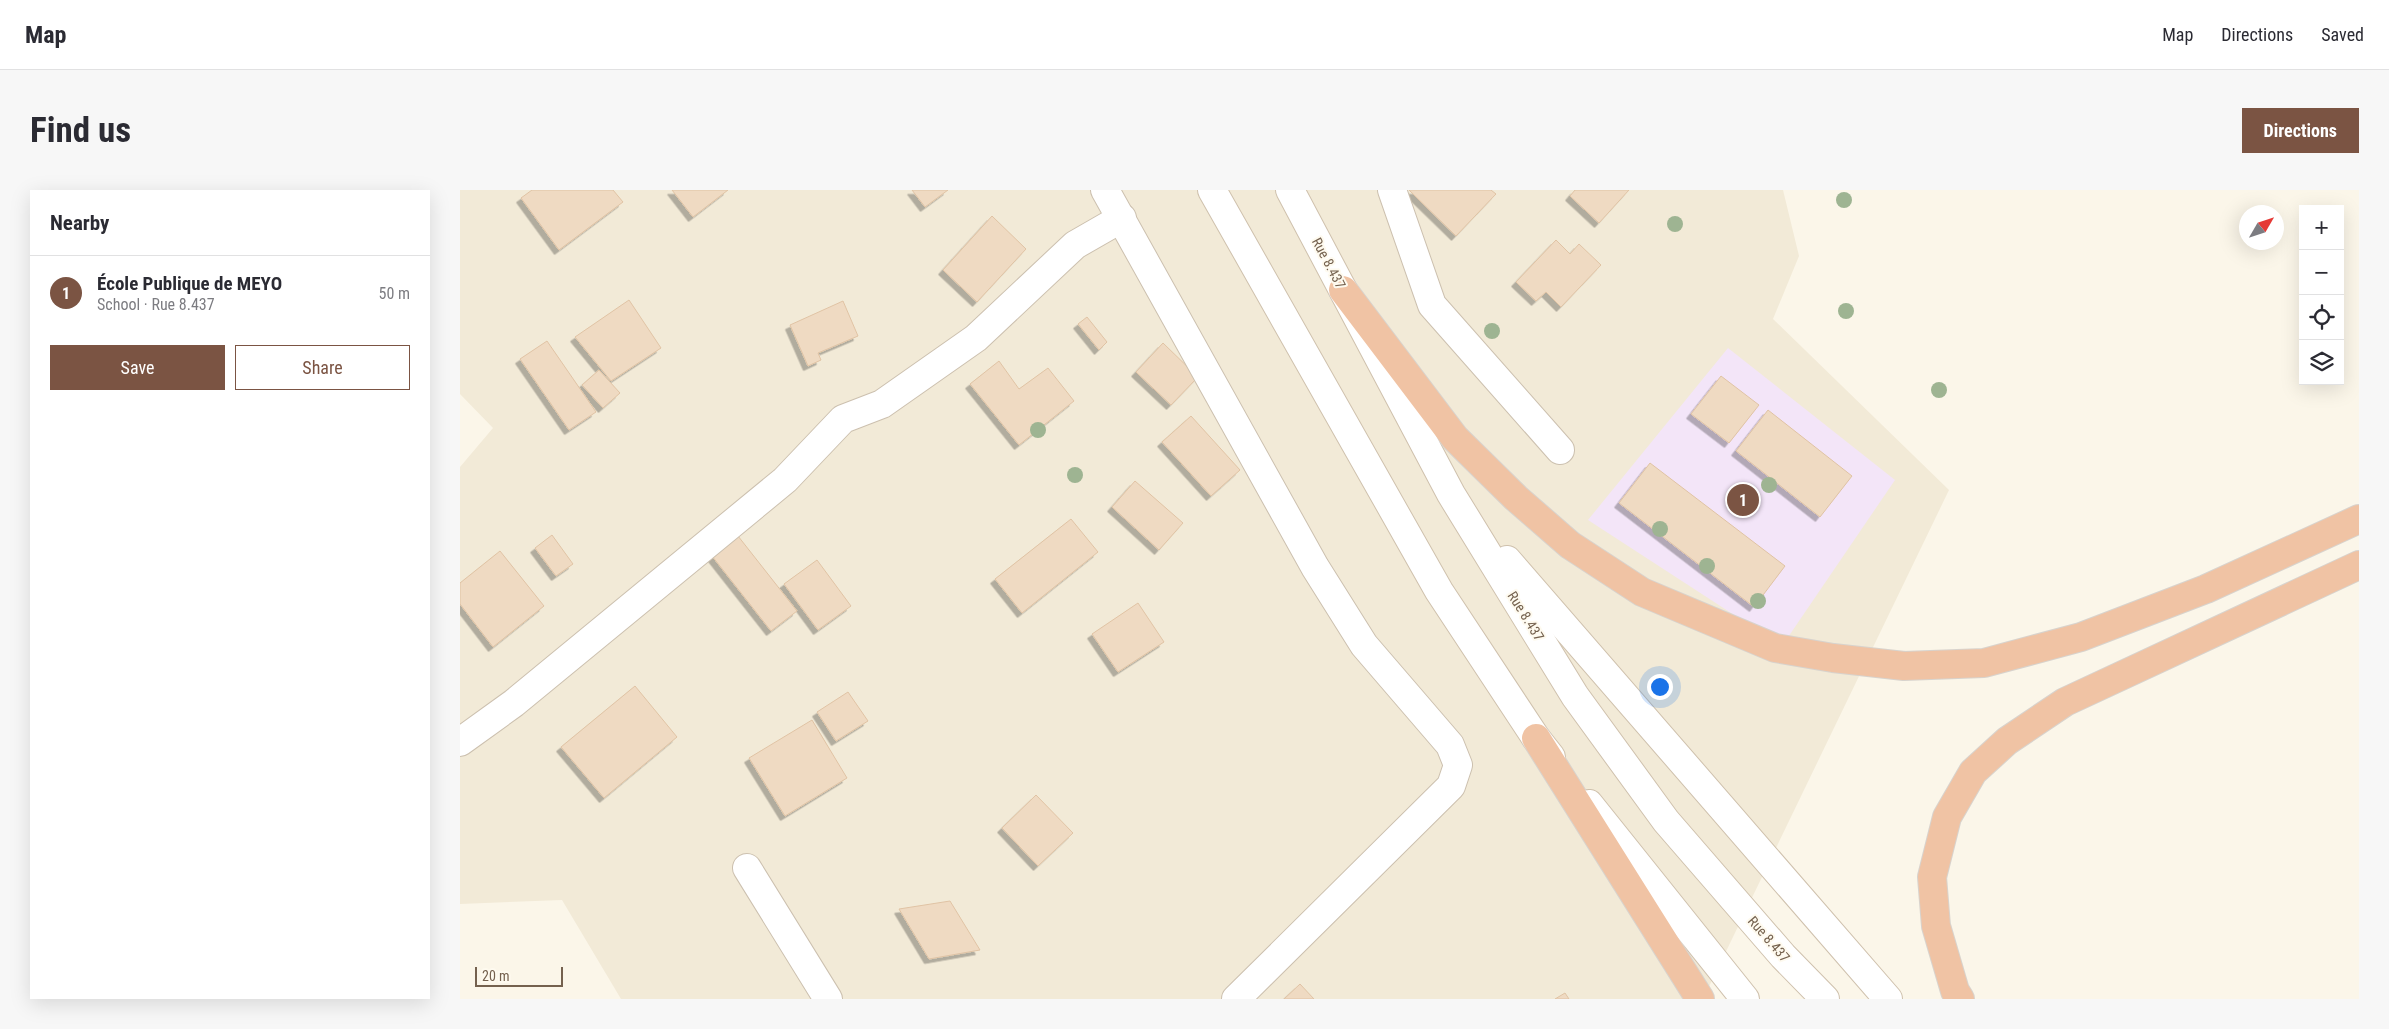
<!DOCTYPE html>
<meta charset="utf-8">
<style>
:root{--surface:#fff;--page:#f7f7f7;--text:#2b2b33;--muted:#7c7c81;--line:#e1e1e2;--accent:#7b5443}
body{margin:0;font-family:"Roboto Condensed",sans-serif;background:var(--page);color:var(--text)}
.controls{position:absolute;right:15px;top:15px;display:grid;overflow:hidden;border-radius:0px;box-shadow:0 5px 20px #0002}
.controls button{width:45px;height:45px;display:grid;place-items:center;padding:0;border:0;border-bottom:1px solid var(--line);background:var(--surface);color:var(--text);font:25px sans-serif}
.compass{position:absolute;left:1779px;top:15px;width:45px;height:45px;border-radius:50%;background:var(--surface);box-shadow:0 5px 20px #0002;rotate:51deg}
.scale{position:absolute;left:15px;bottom:12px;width:88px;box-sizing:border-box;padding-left:5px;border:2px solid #74614e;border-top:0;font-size:14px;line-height:18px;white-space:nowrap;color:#74614e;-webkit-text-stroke:4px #fefaef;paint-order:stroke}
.you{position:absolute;left:1199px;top:496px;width:18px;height:18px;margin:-12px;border:4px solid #fff;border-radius:50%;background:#1a73e8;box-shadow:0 0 0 8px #1a73e833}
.badge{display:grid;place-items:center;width:32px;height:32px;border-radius:50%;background:var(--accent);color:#fff;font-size:16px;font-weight:700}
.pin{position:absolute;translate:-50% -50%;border:2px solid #fff;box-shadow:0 1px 5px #0006}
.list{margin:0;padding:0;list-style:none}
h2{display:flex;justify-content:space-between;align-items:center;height:65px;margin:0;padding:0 20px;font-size:21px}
h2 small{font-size:16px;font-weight:400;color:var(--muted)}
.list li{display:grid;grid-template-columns:32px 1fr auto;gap:15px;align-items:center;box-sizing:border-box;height:75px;padding:0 20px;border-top:1px solid var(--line)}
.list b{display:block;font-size:19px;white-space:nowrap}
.list p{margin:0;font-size:16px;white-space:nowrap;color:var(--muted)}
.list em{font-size:16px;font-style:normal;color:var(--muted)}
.actions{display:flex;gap:10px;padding:15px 20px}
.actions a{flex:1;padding:11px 0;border:1px solid var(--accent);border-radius:0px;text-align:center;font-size:18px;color:var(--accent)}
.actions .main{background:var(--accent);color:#fff}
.icon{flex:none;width:28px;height:28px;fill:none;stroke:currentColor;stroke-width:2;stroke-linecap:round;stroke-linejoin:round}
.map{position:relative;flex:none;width:1899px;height:809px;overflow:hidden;border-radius:0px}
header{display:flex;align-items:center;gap:30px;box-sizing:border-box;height:70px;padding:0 25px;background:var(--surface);border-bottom:1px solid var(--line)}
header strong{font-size:24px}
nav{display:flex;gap:28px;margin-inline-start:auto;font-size:18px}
.intro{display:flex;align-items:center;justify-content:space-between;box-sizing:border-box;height:120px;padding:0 30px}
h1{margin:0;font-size:35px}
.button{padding:12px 22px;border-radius:0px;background:var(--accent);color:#fff;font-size:18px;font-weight:700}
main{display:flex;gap:30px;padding:0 30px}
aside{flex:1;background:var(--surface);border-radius:0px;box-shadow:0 5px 20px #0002}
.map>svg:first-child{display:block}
.residential{fill:#f2ead7}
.education{fill:#f3e5f8}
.building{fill:#efdac2;stroke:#e0c3a4;filter:url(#shadow)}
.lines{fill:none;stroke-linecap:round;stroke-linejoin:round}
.street-casing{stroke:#ccc0af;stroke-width:30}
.secondary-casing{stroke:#cfc1ad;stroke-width:30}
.highway-casing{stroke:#d8d3cd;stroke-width:30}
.street{stroke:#fff;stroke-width:28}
.secondary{stroke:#fff;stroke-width:28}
.highway{stroke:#f0c3a4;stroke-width:28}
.tree{fill:#9eb492}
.labels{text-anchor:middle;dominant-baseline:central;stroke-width:4;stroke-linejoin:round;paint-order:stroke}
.street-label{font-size:14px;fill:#74614e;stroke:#fefaef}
</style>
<header>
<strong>Map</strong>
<nav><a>Map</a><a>Directions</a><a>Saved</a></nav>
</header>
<div class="intro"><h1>Find us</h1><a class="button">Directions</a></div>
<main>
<aside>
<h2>Nearby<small></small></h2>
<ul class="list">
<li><span class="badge">1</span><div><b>École Publique de MEYO</b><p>School · Rue 8.437</p></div><em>50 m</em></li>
</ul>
<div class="actions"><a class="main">Save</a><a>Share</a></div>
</aside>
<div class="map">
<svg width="1899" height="809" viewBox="0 0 1899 809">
<defs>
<filter id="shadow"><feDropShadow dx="-4.5" dy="4.5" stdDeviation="0" flood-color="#0004"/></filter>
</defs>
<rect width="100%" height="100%" fill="#fbf6e9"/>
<path class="residential" d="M0,0H1323L1339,66L1313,129L1489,300L1243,809H161L102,710L0,714V277L33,238L0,204Z"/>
<path class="education" d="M1268,158L1435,290L1322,456L1128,330Z"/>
<g class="building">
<path d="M72,0H153L163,12L99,60L61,8Z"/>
<path d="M212,0H268L233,27Z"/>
<path d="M452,0H488L465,17Z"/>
<path d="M949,0H1031L1036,4L996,46Z"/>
<path d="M1115,0H1169L1139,33L1110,6Z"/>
<path d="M532,26L566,59L517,112L483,80Z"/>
<path d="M1096,50L1110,64L1119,54L1141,75L1101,117L1086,102L1076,111L1056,92Z"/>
<path d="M169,110L201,158L151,191L115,147Z"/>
<path d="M383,111L398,146L358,163L361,170L348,176L330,135Z"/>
<path d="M627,127L647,152L639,160L618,134Z"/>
<path d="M87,151L136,222L109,240L60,169Z"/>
<path d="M703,153L738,187L711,215L676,182Z"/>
<path d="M539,171L559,199L588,178L614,211L559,255L510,194Z"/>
<path d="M139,180L160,203L143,218L122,195Z"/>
<path d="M1261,186L1299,215L1269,253L1231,224Z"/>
<path d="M1308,220L1392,286L1360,327L1276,261Z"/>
<path d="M731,226L780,280L751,306L702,252Z"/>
<path d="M1190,273L1325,376L1294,417L1159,313Z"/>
<path d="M675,291L723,333L699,360L652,317Z"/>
<path d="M611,329L638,362L562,423L535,389Z"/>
<path d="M92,345L113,374L96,386L75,358Z"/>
<path d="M278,346L337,421L311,441L252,366Z"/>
<path d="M40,361L84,416L33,457L0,414V393Z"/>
<path d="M357,370L391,416L358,440L324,394Z"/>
<path d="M678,413L704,452L658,482L632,444Z"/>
<path d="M175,496L217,547L144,608L101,557Z"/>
<path d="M388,502L408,531L376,551L357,522Z"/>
<path d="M352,530L387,588L325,626L289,568Z"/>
<path d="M576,605L613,643L578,676L542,638Z"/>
<path d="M490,711L520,760L469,769L439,719Z"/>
<path d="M840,794L854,809H824Z"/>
<path d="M1105,803L1109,809H1095Z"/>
</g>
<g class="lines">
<defs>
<g id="street">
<path d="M645,0L855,377L904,455L990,555L998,575L991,596L776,809"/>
<path d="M932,0L972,115L1100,260"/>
<path d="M0,552L54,513L325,290L383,229L422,214L516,148L615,55L662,28"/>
<path d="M287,678L368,809"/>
</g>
<g id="secondary">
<path d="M752,0L979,401L1076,548L1091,567"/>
<path d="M830,0L991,304L1115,506L1206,631L1323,766L1365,809"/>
<path d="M1047,370L1428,809"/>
<path d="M1129,614L1285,809"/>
</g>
<g id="highway">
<path d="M883,100L995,248L1056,308L1110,355L1182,402L1315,458L1373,468L1444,476L1524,473L1621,447L1746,399L1899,329"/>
<path d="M1076,548L1240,809"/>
<path d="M1500,809L1495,801L1476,736L1472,687L1487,627L1513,582L1547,551L1605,512L1899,375"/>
</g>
</defs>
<use href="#street" class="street-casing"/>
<use href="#secondary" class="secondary-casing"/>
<use href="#highway" class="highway-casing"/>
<use href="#street" class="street"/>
<use href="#secondary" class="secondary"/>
<use href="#highway" class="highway"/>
</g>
<g class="tree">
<circle cx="1384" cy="10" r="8"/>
<circle cx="1215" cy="34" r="8"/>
<circle cx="1386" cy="121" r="8"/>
<circle cx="1032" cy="141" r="8"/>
<circle cx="1479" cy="200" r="8"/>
<circle cx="578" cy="240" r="8"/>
<circle cx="615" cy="285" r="8"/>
<circle cx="1309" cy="295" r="8"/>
<circle cx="1200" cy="339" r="8"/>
<circle cx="1247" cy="376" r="8"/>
<circle cx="1298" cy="411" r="8"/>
</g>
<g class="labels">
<g class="street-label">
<text transform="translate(869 73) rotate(62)">Rue 8.437</text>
<text transform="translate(1066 426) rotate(58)">Rue 8.437</text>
<text transform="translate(1309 749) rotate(49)">Rue 8.437</text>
</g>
</g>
</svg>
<div class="controls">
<button>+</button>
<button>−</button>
<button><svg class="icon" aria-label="locate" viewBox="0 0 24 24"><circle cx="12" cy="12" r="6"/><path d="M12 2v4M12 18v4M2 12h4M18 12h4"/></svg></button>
<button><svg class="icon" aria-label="layers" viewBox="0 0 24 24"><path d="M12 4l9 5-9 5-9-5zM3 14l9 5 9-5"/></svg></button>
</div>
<svg class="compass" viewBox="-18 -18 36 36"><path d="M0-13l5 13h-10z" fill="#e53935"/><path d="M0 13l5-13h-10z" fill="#7c7c81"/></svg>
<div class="scale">20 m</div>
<div class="you"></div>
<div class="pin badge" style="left:1283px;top:310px">1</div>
</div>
</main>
